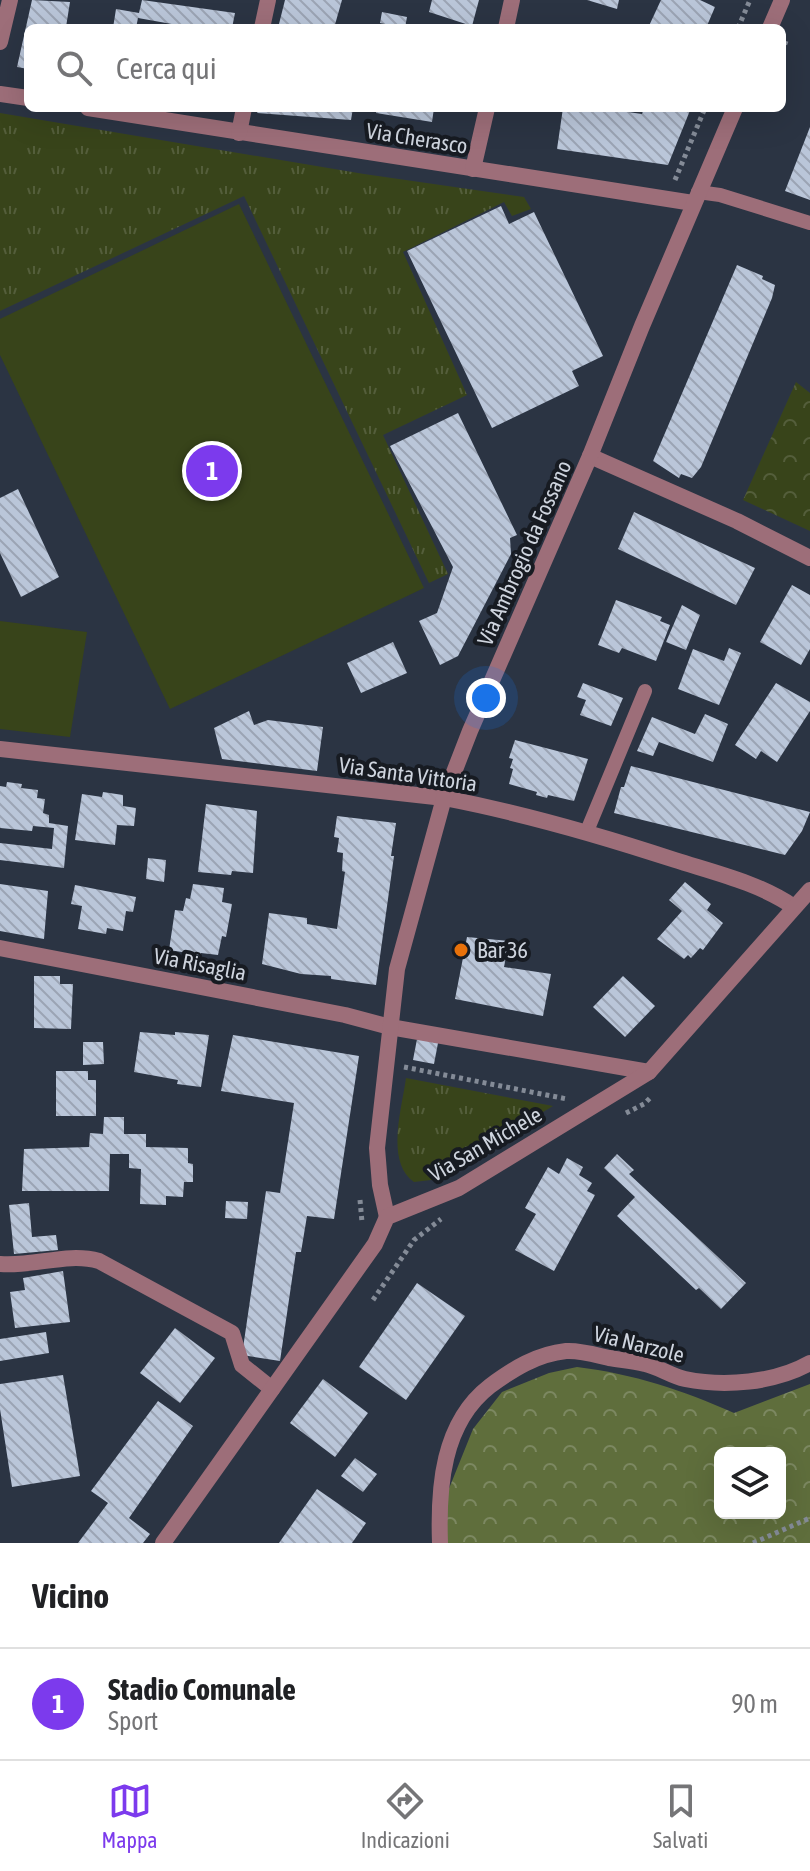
<!DOCTYPE html>
<html lang="it">
<style>
:root{--surface:#fff;--page:#f6f6f6;--text:#202124;--muted:#757577;--line:#e0e0e0;--accent:#7c3aed}
body{margin:0;font-family:"Asap Condensed",sans-serif;background:var(--page);color:var(--text)}
.controls{position:absolute;right:24px;bottom:24px;display:grid;overflow:hidden;border-radius:12px;box-shadow:0 8px 32px #0002}
.controls button{width:72px;height:72px;display:grid;place-items:center;padding:0;border:0;border-bottom:2px solid var(--line);background:var(--surface);color:var(--text);font:40px sans-serif}
.you{position:absolute;left:486px;top:698px;width:28px;height:28px;margin:-20px;border:6px solid #fff;border-radius:50%;background:#1a73e8;box-shadow:0 0 0 12px #1a73e833}
.badge{display:grid;place-items:center;width:52px;height:52px;border-radius:50%;background:var(--accent);color:#fff;font-size:26px;font-weight:700}
.pin{position:absolute;translate:-50% -50%;border:4px solid #fff;box-shadow:0 2px 8px #0006}
.list{margin:0;padding:0;list-style:none}
h2{display:flex;justify-content:space-between;align-items:center;height:104px;margin:0;padding:0 32px;font-size:34px}
h2 small{font-size:26px;font-weight:400;color:var(--muted)}
.list li{display:grid;grid-template-columns:52px 1fr auto;gap:24px;align-items:center;box-sizing:border-box;height:112px;padding:0 32px;border-top:2px solid var(--line)}
.list b{display:block;font-size:30px;white-space:nowrap}
.list p{margin:0;font-size:26px;white-space:nowrap;color:var(--muted)}
.list em{font-size:26px;font-style:normal;color:var(--muted)}
.icon{flex:none;width:44px;height:44px;fill:none;stroke:currentColor;stroke-width:2;stroke-linecap:round;stroke-linejoin:round}
.map{position:relative;flex:none;width:810px;height:1543px;overflow:hidden}
.search{position:absolute;background:var(--surface);box-shadow:0 8px 32px #0002;left:24px;right:24px;top:24px;height:88px;display:flex;align-items:center;gap:20px;box-sizing:border-box;padding:0 28px;border-radius:12px;color:var(--muted);font-size:30px}
.sheet{height:216px;background:var(--surface)}
nav{display:flex;justify-content:space-around;align-items:center;box-sizing:border-box;height:112px;border-top:2px solid var(--line);background:var(--surface);font-size:22px;color:var(--muted)}
nav a{display:grid;justify-items:center;gap:4px}
nav .on{color:var(--accent)}
.map>svg:first-child{display:block}
.grass{fill:url(#grass-tufts)}
.forest{fill:url(#forest-crowns);fill-rule:evenodd}
.park{fill:url(#park-crowns)}
.pitch{fill:#38441a}
.building{fill:url(#building-back-hatch)}
.lines{fill:none;stroke-linecap:round;stroke-linejoin:round}
.path{stroke:#848b97;stroke-width:5;stroke-dasharray:4 4;stroke-linecap:butt}
.lane{stroke:#9d6e79;stroke-width:14}
.street{stroke:#9d6e79;stroke-width:16}
.food-dot{fill:#e8710a;stroke:#171b22;stroke-width:3}
.labels{text-anchor:middle;dominant-baseline:central;stroke-width:8;stroke-linejoin:round;paint-order:stroke}
.street-label{font-size:22px;fill:#ced4de;stroke:#171b22}
.poi-label{font-size:22px;fill:#ced4de;stroke:#171b22;text-anchor:start}
</style>
<div class="map">
<svg width="810" height="1543" viewBox="0 0 810 1543">
<defs>
<pattern id="grass-tufts" width="24" height="20" patternUnits="userSpaceOnUse" patternTransform="scale(2)"><rect width="24" height="20" fill="#38441a"/><path d="M3 7l-1-3M5 7V3M7 7l1-3M15 17l-1-3M17 17v-4M19 17l1-3" fill="none" stroke="#545e3b"/></pattern>
<pattern id="forest-crowns" width="20" height="18" patternUnits="userSpaceOnUse" patternTransform="scale(2)"><rect width="20" height="18" fill="#5f6e3c"/><path d="M2 6a3 3 0 1 1 6 0M12 15a3 3 0 1 1 6 0" fill="none" stroke="#7c8861"/></pattern>
<pattern id="park-crowns" width="20" height="18" patternUnits="userSpaceOnUse" patternTransform="scale(2)"><rect width="20" height="18" fill="#38441a"/><path d="M2 6a3 3 0 1 1 6 0M12 15a3 3 0 1 1 6 0" fill="none" stroke="#545e3b"/></pattern>
<pattern id="building-back-hatch" width="6" height="6" patternUnits="userSpaceOnUse" patternTransform="scale(2)"><rect width="6" height="6" fill="#bac6d9"/><path d="M-1 5l2 2M0 0l6 6M5-1l2 2" fill="none" stroke="#9ba4b4"/></pattern>
</defs>
<rect width="100%" height="100%" fill="#2b3443"/>
<g class="grass">
<path d="M0,113L364,174L524,197L531,209L512,216L504,202L403,252L467,395L383,435L448,574L429,583L244,196L0,311Z"/>
<path d="M406,1078L553,1106L431,1180L414,1182C385,1162 402,1108 406,1078Z"/>
</g>
<path class="forest" d="M577,1367C634,1374 682,1390 734,1413L810,1384V1543H447L446,1496L473,1429L502,1392L549,1373ZM720,1453H780V1513H720Z"/>
<path class="park" d="M796,382L810,393V531L743,500Z"/>
<g class="pitch">
<path d="M239,204L424,588L170,709L0,355V319Z"/>
<path d="M0,621L87,632L70,737L0,729Z"/>
</g>
<g class="building">
<path d="M32,0L70,2L66,27L28,28V69L17,67Z"/>
<path d="M142,0L235,13L232,28H194L138,18L136,28H113L116,9L139,13Z"/>
<path d="M285,0H342L334,28H278Z"/>
<path d="M432,0H479L472,26L429,12Z"/>
<path d="M587,0H619L617,9Z"/>
<path d="M661,0H700L715,7L706,28H648Z"/>
<path d="M382,12L407,17L405,28L380,23Z"/>
<path d="M259,108H353L351,120L257,113Z"/>
<path d="M377,108H434L432,122L376,113Z"/>
<path d="M563,108H600L642,114L644,108H691L668,165L557,149Z"/>
<path d="M810,127V200L785,191Z"/>
<path d="M501,206L509,224L534,212L603,356L572,371L579,386L492,428L407,251Z"/>
<path d="M737,265L763,276L762,279L775,285L772,298L701,467L692,478L681,474L679,478L653,461Z"/>
<path d="M458,413L517,535L510,538L511,554L458,656L440,665L419,621L437,613L453,567L390,446Z"/>
<path d="M18,489L59,577L21,597L0,553V498Z"/>
<path d="M634,512L755,568L736,605L618,549Z"/>
<path d="M792,585L810,595V649L801,665L760,642Z"/>
<path d="M616,600L662,617L660,621L670,625L656,661L622,648L619,653L598,645Z"/>
<path d="M682,605L700,615L686,650L666,642Z"/>
<path d="M393,642L407,673L361,693L347,663Z"/>
<path d="M729,648L741,653L719,705L678,689L693,649L724,661Z"/>
<path d="M583,683L623,698L611,726L580,715L586,700L577,697Z"/>
<path d="M776,683L810,702V711L777,762L761,751L756,759L735,745Z"/>
<path d="M249,711L254,725L268,720L323,727L317,771L222,759L214,728Z"/>
<path d="M705,714L728,724L713,762L659,742L653,756L637,751L652,717L695,734Z"/>
<path d="M515,740L588,759L574,801L548,795L547,798L536,795L537,792L509,784L513,769L510,768L513,759L509,758Z"/>
<path d="M631,766L810,812L802,831L785,855L614,813L621,787H624Z"/>
<path d="M7,782L22,784L21,788L38,790L37,798L45,799L43,813L49,815V823L68,826L64,868L0,860V843L52,849L54,828L33,826L32,831L0,828V786L6,787Z"/>
<path d="M103,792L123,795V806L136,808L134,826L117,825L115,845L75,840L82,794L102,797Z"/>
<path d="M206,804L257,811L253,873L232,871L231,875L198,872Z"/>
<path d="M337,816L396,823L391,856H394L376,985L331,979V976L301,974L262,964L269,913L307,918V924L337,929L345,872L342,871L343,853L337,852L339,838L334,837Z"/>
<path d="M148,858L166,860L164,882L146,879Z"/>
<path d="M685,882L711,904L707,910L723,923L703,950L700,948L691,958L688,955L684,959L657,939L682,911L669,900Z"/>
<path d="M0,884L48,891L44,939L0,931Z"/>
<path d="M193,884L224,888L222,902L232,904L226,937L222,936L218,955L201,953V955L169,950L175,910L183,911L186,898L190,899Z"/>
<path d="M75,885L136,897L133,912L126,911L123,931L107,928L106,934L78,929L82,906L71,904Z"/>
<path d="M467,937L509,941L504,967L551,974L543,1016L455,999Z"/>
<path d="M34,976H60V984H73L71,1029L34,1028Z"/>
<path d="M623,976L655,1006L625,1037L593,1007Z"/>
<path d="M140,1032L175,1035V1032L209,1035L201,1087L177,1084L178,1080L134,1072Z"/>
<path d="M233,1035L359,1056L334,1219L307,1216L301,1252H296L280,1361L242,1355L266,1191L280,1193L294,1103L221,1091Z"/>
<path d="M417,1039L438,1043L434,1064L413,1060Z"/>
<path d="M83,1042H103L104,1064L83,1065Z"/>
<path d="M56,1071H88V1080H96V1116H56Z"/>
<path d="M104,1117H124V1134H146V1147L188,1148V1163L193,1164V1182H184L183,1197L166,1196V1205L140,1204L141,1169L129,1168V1154H110L109,1191H22L24,1149L89,1147L90,1133L103,1134Z"/>
<path d="M617,1154L634,1170L629,1174L746,1283L721,1309L699,1288L696,1290L617,1216L635,1197L604,1168Z"/>
<path d="M567,1158L583,1167L579,1175L592,1183L587,1191L595,1195L554,1271L515,1250L536,1214L525,1208L548,1167L559,1174Z"/>
<path d="M226,1201L248,1202L247,1219L225,1218Z"/>
<path d="M29,1203L32,1237L56,1235L58,1250L14,1254L9,1205Z"/>
<path d="M63,1271L70,1322L15,1328L10,1292L25,1290L23,1278Z"/>
<path d="M417,1283L465,1316L406,1400L359,1367Z"/>
<path d="M175,1328L215,1358L180,1403L140,1373Z"/>
<path d="M46,1332L49,1353L0,1361V1339Z"/>
<path d="M63,1375L80,1476L12,1487L0,1409V1384Z"/>
<path d="M323,1379L368,1413L335,1457L290,1423Z"/>
<path d="M158,1401L193,1426L129,1518L150,1534L143,1543H78L108,1503L91,1491Z"/>
<path d="M355,1458L377,1474L363,1492L341,1476Z"/>
<path d="M317,1489L366,1523L352,1543H279Z"/>
</g>
<g class="lines">
<g class="path">
<path d="M738,28L750,0"/>
<path d="M782,52L786,41"/>
<path d="M675,180L705,108"/>
<path d="M404,1067L567,1099"/>
<path d="M626,1113L644,1104L651,1097"/>
<path d="M360,1200L362,1222"/>
<path d="M373,1300L414,1240L441,1219"/>
<path d="M753,1543L810,1518"/>
</g>
<g class="lane">
<path d="M698,192L720,195L810,223"/>
<path d="M587,831L645,691"/>
</g>
<g class="street">
<path d="M262,28L268,0"/>
<path d="M506,28L512,0"/>
<path d="M770,28L782,0"/>
<path d="M0,42L10,0"/>
<path d="M0,94L28,98"/>
<path d="M88,108L693,203"/>
<path d="M239,133L244,108"/>
<path d="M473,169L487,108"/>
<path d="M590,456L737,521L810,558"/>
<path d="M0,749L444,798C522,813 599,835 675,860C716,873 759,883 794,907"/>
<path d="M0,948L345,1015L390,1027L649,1072"/>
<path d="M387,1217L380,1185L377,1148L397,969L444,798L470,731L590,456L642,326L735,108"/>
<path d="M0,1264C34,1267 67,1252 99,1261L232,1333L242,1365L272,1389"/>
<path d="M163,1543L375,1244L387,1217L459,1188L649,1072L810,890"/>
<path d="M440,1543C438,1488 442,1423 490,1386C513,1369 537,1354 566,1351C580,1350 596,1355 609,1358C621,1360 633,1361 645,1364C659,1367 671,1376 685,1379C724,1387 775,1383 810,1363"/>
</g>
</g>
<circle class="food-dot" cx="461" cy="950" r="8"/>
<g class="labels">
<g class="street-label">
<text transform="translate(417 138) rotate(9)">Via Cherasco</text>
<text transform="translate(524 553) rotate(-66)">Via Ambrogio da Fossano</text>
<text transform="translate(408 774) rotate(8)">Via Santa Vittoria</text>
<text transform="translate(200 964) rotate(11)">Via Risaglia</text>
<text transform="translate(485 1144) rotate(-30)">Via San Michele</text>
<text transform="translate(639 1344) rotate(14)">Via Narzole</text>
</g>
<g class="poi-label">
<text x="477" y="950">Bar 36</text>
</g>
</g>
</svg>
<div class="controls">
<button><svg class="icon" aria-label="layers" viewBox="0 0 24 24"><path d="M12 4l9 5-9 5-9-5zM3 14l9 5 9-5"/></svg></button>
</div>
<div class="you"></div>
<div class="pin badge" style="left:212px;top:471px">1</div>
<div class="search"><svg class="icon" aria-label="search" viewBox="0 0 24 24"><circle cx="10" cy="10" r="6"/><path d="M15 15l6 6"/></svg>Cerca qui</div>
</div>
<section class="sheet">
<h2>Vicino<small></small></h2>
<ul class="list">
<li><span class="badge">1</span><div><b>Stadio Comunale</b><p>Sport</p></div><em>90 m</em></li>
</ul>
</section>
<nav>
<a class="on"><svg class="icon" aria-label="map" viewBox="0 0 24 24"><path d="M3 6l6-2 6 2 6-2v14l-6 2-6-2-6 2zM9 4v14M15 6v14"/></svg>Mappa</a>
<a><svg class="icon" aria-label="directions" viewBox="0 0 24 24"><path d="M12 3l9 9-9 9-9-9zM9 14v-3h6M13 9l2 2-2 2"/></svg>Indicazioni</a>
<a><svg class="icon" aria-label="saved" viewBox="0 0 24 24"><path d="M7 4h10v16l-5-4-5 4z"/></svg>Salvati</a>
</nav>
